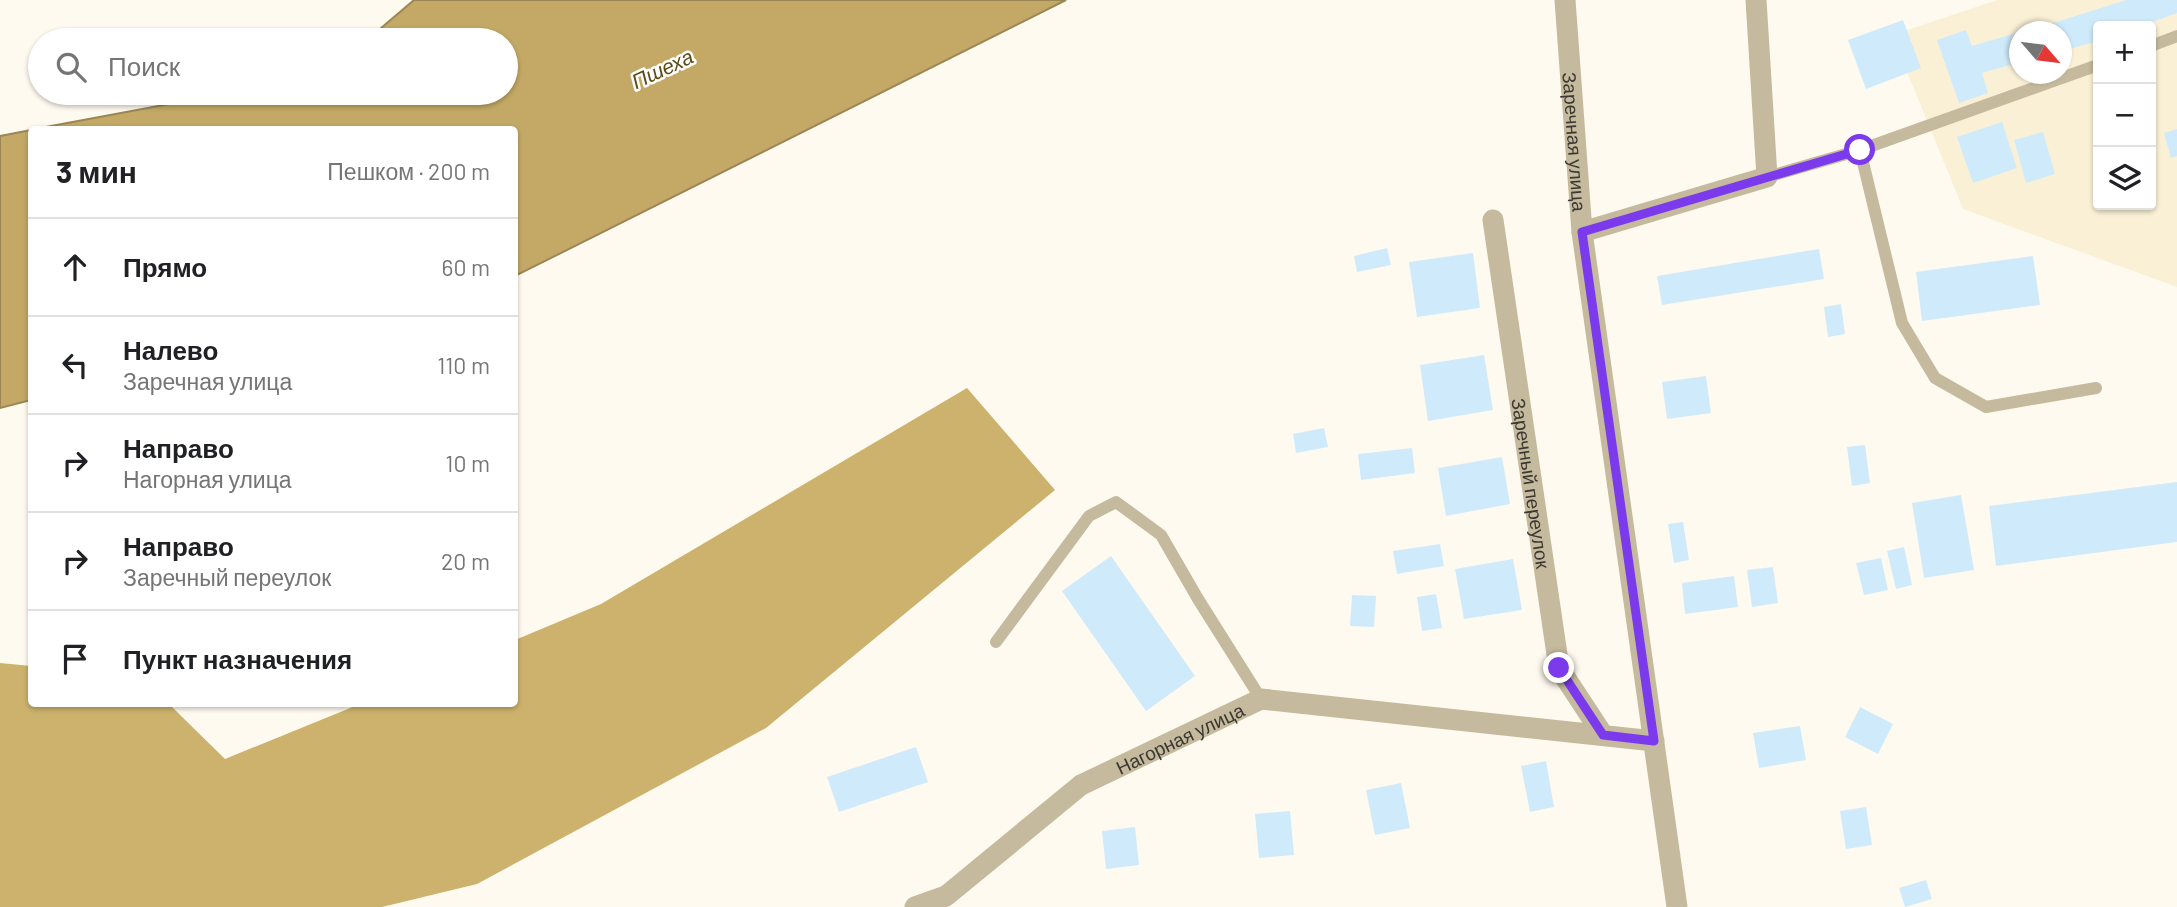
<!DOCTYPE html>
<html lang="ru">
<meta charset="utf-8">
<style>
:root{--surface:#fff;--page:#f6f6f6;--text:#202124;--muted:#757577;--line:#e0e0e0}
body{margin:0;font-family:Barlow,sans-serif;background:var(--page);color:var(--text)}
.controls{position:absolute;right:21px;top:21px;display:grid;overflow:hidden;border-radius:7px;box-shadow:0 2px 5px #0004}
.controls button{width:63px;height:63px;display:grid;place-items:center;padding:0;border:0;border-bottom:2px solid var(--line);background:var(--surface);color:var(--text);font:35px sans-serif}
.compass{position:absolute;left:2009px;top:21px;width:63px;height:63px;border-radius:50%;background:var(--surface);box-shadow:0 2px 5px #0004;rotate:118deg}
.stop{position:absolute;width:21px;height:21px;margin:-16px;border:5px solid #7c3aed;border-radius:50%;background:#fff}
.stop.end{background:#7c3aed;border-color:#fff;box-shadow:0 2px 7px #0008}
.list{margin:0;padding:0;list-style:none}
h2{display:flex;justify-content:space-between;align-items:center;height:91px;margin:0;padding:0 28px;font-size:30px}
h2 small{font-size:23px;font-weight:400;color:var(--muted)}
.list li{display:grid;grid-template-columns:46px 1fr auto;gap:21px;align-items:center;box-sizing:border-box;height:98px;padding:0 28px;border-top:2px solid var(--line)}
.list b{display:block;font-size:26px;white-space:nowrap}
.list p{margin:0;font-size:23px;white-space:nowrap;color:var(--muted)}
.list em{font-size:23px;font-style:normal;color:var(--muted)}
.icon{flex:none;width:38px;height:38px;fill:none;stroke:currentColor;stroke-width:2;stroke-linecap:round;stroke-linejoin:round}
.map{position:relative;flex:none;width:2177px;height:907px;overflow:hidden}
.search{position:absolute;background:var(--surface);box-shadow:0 2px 5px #0004;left:28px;top:28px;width:490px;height:77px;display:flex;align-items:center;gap:18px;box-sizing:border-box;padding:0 24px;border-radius:38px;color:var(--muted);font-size:26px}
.panel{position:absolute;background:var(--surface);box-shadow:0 2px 5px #0004;left:28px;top:126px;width:490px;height:581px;border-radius:7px}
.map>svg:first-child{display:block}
.built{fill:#faf0d6;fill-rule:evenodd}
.forest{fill:#ccb26d}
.water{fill:#c3a965;stroke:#9a8755;stroke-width:2}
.building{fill:#cfebfb}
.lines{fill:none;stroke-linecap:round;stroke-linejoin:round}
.service{stroke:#c5ba9d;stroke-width:12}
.minor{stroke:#c5ba9d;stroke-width:21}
.route{stroke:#7c3aed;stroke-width:9}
.labels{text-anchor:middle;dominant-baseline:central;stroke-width:5;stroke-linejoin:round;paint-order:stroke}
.street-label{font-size:19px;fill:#3b3831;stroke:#fff}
.water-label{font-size:21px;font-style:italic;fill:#5e4c17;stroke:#fff}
</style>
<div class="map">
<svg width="2177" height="907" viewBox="0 0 2177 907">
<rect width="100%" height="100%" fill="#fffaef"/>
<path class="built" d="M1997,0H2177V287L1963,209L1892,35ZM2098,26H2151V205H2098ZM2020,32H2062V74H2020Z"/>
<path class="forest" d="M967,388L1055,490L766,728L477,884L382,907H0V663L31,666L32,704H169L225,759L360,704H514L515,640L601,604Z"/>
<g class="water">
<path d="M414,0H1066L515,276L514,130L35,129L228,93H506V40H367Z"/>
<path d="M31,130V400L0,408V136Z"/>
</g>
<g class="building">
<path d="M2126,0H2177V13L2142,26H2098V41L2062,51V32H2025Z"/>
<path d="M1903,20L1921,68L1866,89L1848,40Z"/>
<path d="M1966,30L1972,46L2020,32V62L1982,73L1988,93L1959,103L1937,40Z"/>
<path d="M2002,122L2017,168L1973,183L1957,137Z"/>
<path d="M2177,129V156L2171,158L2164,133Z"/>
<path d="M2043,132L2055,174L2026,183L2014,140Z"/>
<path d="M1387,248L1391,265L1357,272L1354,256Z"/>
<path d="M1819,249L1824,279L1662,305L1657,276Z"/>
<path d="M1473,253L1480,308L1417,317L1409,262Z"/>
<path d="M2033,256L2040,305L1922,321L1916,272Z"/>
<path d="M1841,304L1845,334L1828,337L1824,307Z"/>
<path d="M1484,355L1493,410L1428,421L1420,365Z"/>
<path d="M1706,376L1711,413L1667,419L1662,382Z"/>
<path d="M1324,428L1328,447L1296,453L1293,434Z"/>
<path d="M1865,445L1870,483L1852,486L1847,447Z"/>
<path d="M1412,448L1415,473L1361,480L1358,454Z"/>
<path d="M1502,457L1510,504L1446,516L1438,468Z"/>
<path d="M2177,482V542L1996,566L1989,506Z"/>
<path d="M1961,495L1974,570L1924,578L1912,503Z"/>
<path d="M1683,522L1689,560L1674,563L1668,524Z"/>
<path d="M1440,544L1444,566L1397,574L1393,551Z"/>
<path d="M1904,547L1912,585L1896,589L1887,551Z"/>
<path d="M1111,556L1195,676L1146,711L1062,591Z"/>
<path d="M1881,558L1888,590L1864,595L1856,563Z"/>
<path d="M1513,559L1522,610L1464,619L1455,569Z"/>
<path d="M1773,567L1778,603L1752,607L1747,570Z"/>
<path d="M1734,576L1738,607L1685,614L1682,583Z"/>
<path d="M1436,594L1442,628L1422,631L1417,597Z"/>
<path d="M1352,595L1376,596L1374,627L1350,626Z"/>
<path d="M1860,707L1893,724L1878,754L1845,737Z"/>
<path d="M1800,726L1806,760L1759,768L1753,733Z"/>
<path d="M916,747L928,782L839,812L827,777Z"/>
<path d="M1546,761L1554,807L1530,812L1521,766Z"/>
<path d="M1401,783L1410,828L1375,835L1366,790Z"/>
<path d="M1866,807L1872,845L1846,849L1840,811Z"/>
<path d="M1290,811L1294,855L1259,858L1255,814Z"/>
<path d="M1135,827L1139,865L1106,869L1102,831Z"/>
<path d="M1926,880L1932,899L1905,907L1899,888Z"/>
</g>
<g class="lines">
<g class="service">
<path d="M2151,46L2177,36"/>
<path d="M1860,150L1902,323L1935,378L1986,407L2096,388"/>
<path d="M1767,177L1860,150L2098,65"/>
<path d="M996,642L1089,516L1116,502L1161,535L1198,599L1261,699"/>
</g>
<g class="minor">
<path id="s1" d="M1565,0L1582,232L1677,907"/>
<path id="s2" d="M1493,220L1559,668L1603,735"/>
<path d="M1582,232L1767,177L1756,0"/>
<path id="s3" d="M915,907L946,896L1081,785L1261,699L1654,741"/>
</g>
</g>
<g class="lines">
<path class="route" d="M1559,668L1603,735L1654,741L1582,232L1860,150"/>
</g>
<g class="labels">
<g class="street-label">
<text stroke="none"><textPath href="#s1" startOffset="142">Заречная улица</textPath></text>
<text stroke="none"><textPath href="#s2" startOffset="266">Заречный переулок</textPath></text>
<text stroke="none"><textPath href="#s3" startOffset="317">Нагорная улица</textPath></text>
</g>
<g class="water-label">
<text transform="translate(662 68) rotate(-25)">Пшеха</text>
</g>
</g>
</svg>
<div class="controls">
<button>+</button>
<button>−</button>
<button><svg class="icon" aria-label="layers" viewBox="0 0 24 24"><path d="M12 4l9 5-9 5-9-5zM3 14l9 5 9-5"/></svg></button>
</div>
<svg class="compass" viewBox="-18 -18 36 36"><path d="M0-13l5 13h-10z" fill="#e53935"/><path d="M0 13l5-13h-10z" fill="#757577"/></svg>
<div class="stop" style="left:1860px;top:150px"></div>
<div class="stop end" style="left:1559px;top:668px"></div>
<div class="search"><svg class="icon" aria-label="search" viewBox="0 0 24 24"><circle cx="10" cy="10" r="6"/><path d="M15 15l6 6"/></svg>Поиск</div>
<section class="panel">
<h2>3 мин<small>Пешком · 200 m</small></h2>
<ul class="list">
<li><svg class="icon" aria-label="ahead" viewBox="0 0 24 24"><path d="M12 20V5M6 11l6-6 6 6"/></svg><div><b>Прямо</b></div><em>60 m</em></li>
<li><svg class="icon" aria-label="left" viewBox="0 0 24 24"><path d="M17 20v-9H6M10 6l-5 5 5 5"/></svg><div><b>Налево</b><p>Заречная улица</p></div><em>110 m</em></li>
<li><svg class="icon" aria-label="right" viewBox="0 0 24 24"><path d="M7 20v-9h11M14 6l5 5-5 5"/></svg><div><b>Направо</b><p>Нагорная улица</p></div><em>10 m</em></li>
<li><svg class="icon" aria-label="right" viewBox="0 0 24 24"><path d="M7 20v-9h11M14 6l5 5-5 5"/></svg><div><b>Направо</b><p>Заречный переулок</p></div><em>20 m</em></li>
<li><svg class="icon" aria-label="arrive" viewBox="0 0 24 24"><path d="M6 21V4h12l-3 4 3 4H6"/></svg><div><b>Пункт назначения</b></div></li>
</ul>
</section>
</div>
